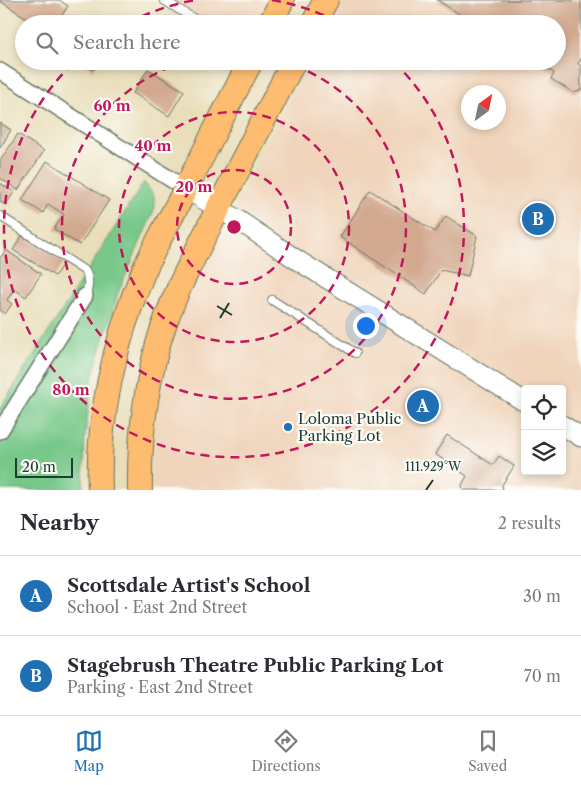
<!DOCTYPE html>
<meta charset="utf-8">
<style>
:root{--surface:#fff;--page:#f2f2f3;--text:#2b2b33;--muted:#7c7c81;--line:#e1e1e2;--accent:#1f6fb2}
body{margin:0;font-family:"Libre Caslon Text",serif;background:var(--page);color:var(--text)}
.controls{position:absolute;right:15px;bottom:15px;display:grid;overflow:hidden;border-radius:5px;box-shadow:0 2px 8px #0003}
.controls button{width:45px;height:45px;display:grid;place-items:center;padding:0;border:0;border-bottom:1px solid var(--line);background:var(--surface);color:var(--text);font:25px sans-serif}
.compass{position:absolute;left:461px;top:85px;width:45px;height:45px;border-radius:50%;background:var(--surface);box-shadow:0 2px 8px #0003;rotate:33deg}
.scale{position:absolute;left:15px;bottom:12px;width:58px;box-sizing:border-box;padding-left:5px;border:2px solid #1f3d34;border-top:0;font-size:14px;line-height:18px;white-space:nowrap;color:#1f3d34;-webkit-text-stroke:4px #fdfcf7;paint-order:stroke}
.you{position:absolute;left:365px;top:325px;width:18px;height:18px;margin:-12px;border:4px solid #fff;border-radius:50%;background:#1a73e8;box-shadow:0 0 0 8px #1a73e833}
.badge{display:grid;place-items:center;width:32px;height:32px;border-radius:50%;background:var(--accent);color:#fff;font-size:16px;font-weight:700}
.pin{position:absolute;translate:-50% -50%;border:2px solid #fff;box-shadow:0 1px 5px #0006}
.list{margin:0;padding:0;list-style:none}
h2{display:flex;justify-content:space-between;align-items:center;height:65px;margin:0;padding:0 20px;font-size:21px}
h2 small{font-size:16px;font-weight:400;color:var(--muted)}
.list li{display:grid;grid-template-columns:32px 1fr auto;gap:15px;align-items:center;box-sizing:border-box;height:80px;padding:0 20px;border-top:1px solid var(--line)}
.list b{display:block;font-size:19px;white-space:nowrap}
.list p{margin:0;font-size:16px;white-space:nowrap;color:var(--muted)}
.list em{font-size:16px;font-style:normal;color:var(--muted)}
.icon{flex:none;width:28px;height:28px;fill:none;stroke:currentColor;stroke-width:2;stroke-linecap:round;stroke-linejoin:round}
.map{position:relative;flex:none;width:581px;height:490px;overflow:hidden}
.search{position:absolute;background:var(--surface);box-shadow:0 2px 8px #0003;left:15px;right:15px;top:15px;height:55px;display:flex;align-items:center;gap:12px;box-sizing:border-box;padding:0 18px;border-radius:28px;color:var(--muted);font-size:19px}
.sheet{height:225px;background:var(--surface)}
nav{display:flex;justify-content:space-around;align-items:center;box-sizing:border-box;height:70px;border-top:1px solid var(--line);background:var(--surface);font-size:14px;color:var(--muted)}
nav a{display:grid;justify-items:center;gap:2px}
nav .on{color:var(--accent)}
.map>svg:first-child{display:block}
.built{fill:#f0d5bc;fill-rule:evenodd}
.green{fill:#77c889;stroke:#4b825e}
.building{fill:#d2a98f}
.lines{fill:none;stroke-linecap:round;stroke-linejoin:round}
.service-casing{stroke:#667563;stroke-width:10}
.minor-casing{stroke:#667563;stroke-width:18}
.tertiary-casing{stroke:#667563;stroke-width:21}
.primary-casing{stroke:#667563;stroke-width:26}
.service{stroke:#fff;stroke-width:8}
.minor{stroke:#fff;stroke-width:15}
.tertiary{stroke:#fff;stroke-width:19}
.primary{stroke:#fdbc70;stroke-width:24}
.ticks{fill:none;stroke:#1f3d34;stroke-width:2}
.ring{fill:none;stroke:#c2185b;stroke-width:2.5;stroke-dasharray:9 6}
.poi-dot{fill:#1f6fb2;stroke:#fdfcf7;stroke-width:2}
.labels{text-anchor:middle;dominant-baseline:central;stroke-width:4.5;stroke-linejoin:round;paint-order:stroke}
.poi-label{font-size:15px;fill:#1f3d34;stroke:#fdfcf7;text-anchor:start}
.ticks-label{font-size:12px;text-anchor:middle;fill:#1f3d34;stroke:#fdfcf7;stroke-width:4.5;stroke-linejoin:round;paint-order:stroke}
.centre{fill:#c2185b;stroke:#fdfcf7;stroke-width:2.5}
.ring-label{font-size:15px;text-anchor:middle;font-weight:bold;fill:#c2185b;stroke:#fdfcf7;stroke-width:4.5;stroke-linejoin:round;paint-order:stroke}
</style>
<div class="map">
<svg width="581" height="490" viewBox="0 0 581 490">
<rect width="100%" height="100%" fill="#fdfcf7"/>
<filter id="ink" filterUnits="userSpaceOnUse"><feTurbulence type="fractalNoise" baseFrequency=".02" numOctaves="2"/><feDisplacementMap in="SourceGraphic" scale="10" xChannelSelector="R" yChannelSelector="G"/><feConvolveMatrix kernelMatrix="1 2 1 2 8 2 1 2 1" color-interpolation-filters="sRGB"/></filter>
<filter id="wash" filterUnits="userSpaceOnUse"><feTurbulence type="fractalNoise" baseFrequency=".0096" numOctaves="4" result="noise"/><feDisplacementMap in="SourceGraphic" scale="20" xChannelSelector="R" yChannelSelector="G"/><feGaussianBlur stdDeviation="1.12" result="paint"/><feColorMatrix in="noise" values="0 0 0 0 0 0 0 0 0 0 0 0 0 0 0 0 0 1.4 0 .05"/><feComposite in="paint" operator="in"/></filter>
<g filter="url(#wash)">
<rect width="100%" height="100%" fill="#e9deba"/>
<g class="built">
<path d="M156,0H267L253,24H194Z"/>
<path d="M340,0H581V490H152L151,480L160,391L171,337L308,61H557V24H327ZM468,92H498V122H468ZM525,389H562V471H525Z"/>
</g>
<path class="green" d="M144,182L154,196L155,208L118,293L93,374L85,435L83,490H0V408Z"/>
<g id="blocks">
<g class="building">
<path d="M1,0H59L68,6L56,24H36L0,1Z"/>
<path d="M437,0H581V59L578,64L581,66V90L574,93L551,79L554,73L535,61H557V24H475Z"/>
<path d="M81,61H99L93,70Z"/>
<path d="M148,69L184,91L169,116L133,93Z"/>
<path d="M0,123L11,130L0,148Z"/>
<path d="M18,134L44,151L18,190L0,178V161Z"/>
<path d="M47,161L109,200L80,245L54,229L64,214L48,204L43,213L22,200Z"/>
<path d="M0,183L14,192L6,205L0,201Z"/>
<path d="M370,190L435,232L446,216L477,236L468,276L441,270L426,294L340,237Z"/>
<path d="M22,236L64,262L55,276L13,250Z"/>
<path d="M6,250L41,274L26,297L14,289L7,300L12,304L5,314L0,310V258Z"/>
<path d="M447,435L493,465L499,456L514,466L502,485L503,490H463L462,485L467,476L435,454Z"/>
</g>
</g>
</g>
<g filter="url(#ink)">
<use href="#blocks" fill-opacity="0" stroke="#667563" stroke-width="1"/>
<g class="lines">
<defs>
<g id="service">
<path d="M164,0L202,24"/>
<path d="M0,216L85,271C90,279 89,287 85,296"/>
<path d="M272,300L355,353"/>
</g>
<g id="minor">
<path d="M0,71L186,189"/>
<path d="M0,431L85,296"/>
</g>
<g id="tertiary">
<path d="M186,189L238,220L297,260L525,402"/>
<path d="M562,425L581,437"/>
</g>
<g id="primary">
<path d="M270,24L282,0"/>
<path d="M313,24L326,0"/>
<path d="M100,490C97,418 115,341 142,275C154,246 171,218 185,190C207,147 228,104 251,61"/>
<path d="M140,490C139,441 145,392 158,344C170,302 191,262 211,223C238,169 266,115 294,61"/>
</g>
</defs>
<use href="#service" class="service-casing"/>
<use href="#minor" class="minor-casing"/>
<use href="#tertiary" class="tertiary-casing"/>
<use href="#primary" class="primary-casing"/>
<use href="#service" class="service"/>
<use href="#minor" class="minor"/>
<use href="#tertiary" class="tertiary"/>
<use href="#primary" class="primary"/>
</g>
</g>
<path class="ticks" d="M217,306L232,315M220,318L229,303M426,490L433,480"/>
<g class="ring">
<circle cx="234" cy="227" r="57"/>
<circle cx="234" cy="227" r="115"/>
<path d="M280 61A172 172 0 1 1 188 61"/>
<path d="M128 23A230 230 0 0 1 196 0M272 0A230 230 0 0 1 340 23M394 62A230 230 0 1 1 74 62"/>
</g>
<circle class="poi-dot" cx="288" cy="427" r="5"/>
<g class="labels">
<g class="poi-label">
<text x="298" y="418">Loloma Public<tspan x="298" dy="17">Parking Lot</tspan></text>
</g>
</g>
<g class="ticks-label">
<text x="433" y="471">111.929°W</text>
</g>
<circle cx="234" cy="227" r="8" class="centre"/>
<g class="ring-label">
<text x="112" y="111">60 m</text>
<text x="153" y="151">40 m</text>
<text x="194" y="192">20 m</text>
<text x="71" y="395">80 m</text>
</g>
</svg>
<div class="controls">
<button><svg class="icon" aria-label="locate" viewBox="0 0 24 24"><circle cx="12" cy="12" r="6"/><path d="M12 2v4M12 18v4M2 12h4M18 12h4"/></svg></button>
<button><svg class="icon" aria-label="layers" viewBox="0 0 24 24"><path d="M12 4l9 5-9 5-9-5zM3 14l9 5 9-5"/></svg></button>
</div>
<svg class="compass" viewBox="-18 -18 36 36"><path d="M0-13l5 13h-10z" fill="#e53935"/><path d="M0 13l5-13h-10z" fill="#7c7c81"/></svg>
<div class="scale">20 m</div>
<div class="you"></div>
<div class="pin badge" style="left:423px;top:406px">A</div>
<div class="pin badge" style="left:538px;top:219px">B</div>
<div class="search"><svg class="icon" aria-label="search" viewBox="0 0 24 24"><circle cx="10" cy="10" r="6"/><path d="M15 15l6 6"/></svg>Search here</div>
</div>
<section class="sheet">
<h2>Nearby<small>2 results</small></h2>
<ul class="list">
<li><span class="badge">A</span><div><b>Scottsdale Artist's School</b><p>School · East 2nd Street</p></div><em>30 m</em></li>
<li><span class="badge">B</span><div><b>Stagebrush Theatre Public Parking Lot</b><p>Parking · East 2nd Street</p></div><em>70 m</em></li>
</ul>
</section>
<nav>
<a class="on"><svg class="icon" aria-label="map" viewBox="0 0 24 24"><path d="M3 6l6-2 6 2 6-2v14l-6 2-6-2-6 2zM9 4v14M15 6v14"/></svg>Map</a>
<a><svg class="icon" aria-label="directions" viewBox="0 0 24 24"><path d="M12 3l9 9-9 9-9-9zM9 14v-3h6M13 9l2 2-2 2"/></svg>Directions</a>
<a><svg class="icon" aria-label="saved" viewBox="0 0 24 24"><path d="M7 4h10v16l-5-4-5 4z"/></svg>Saved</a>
</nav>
